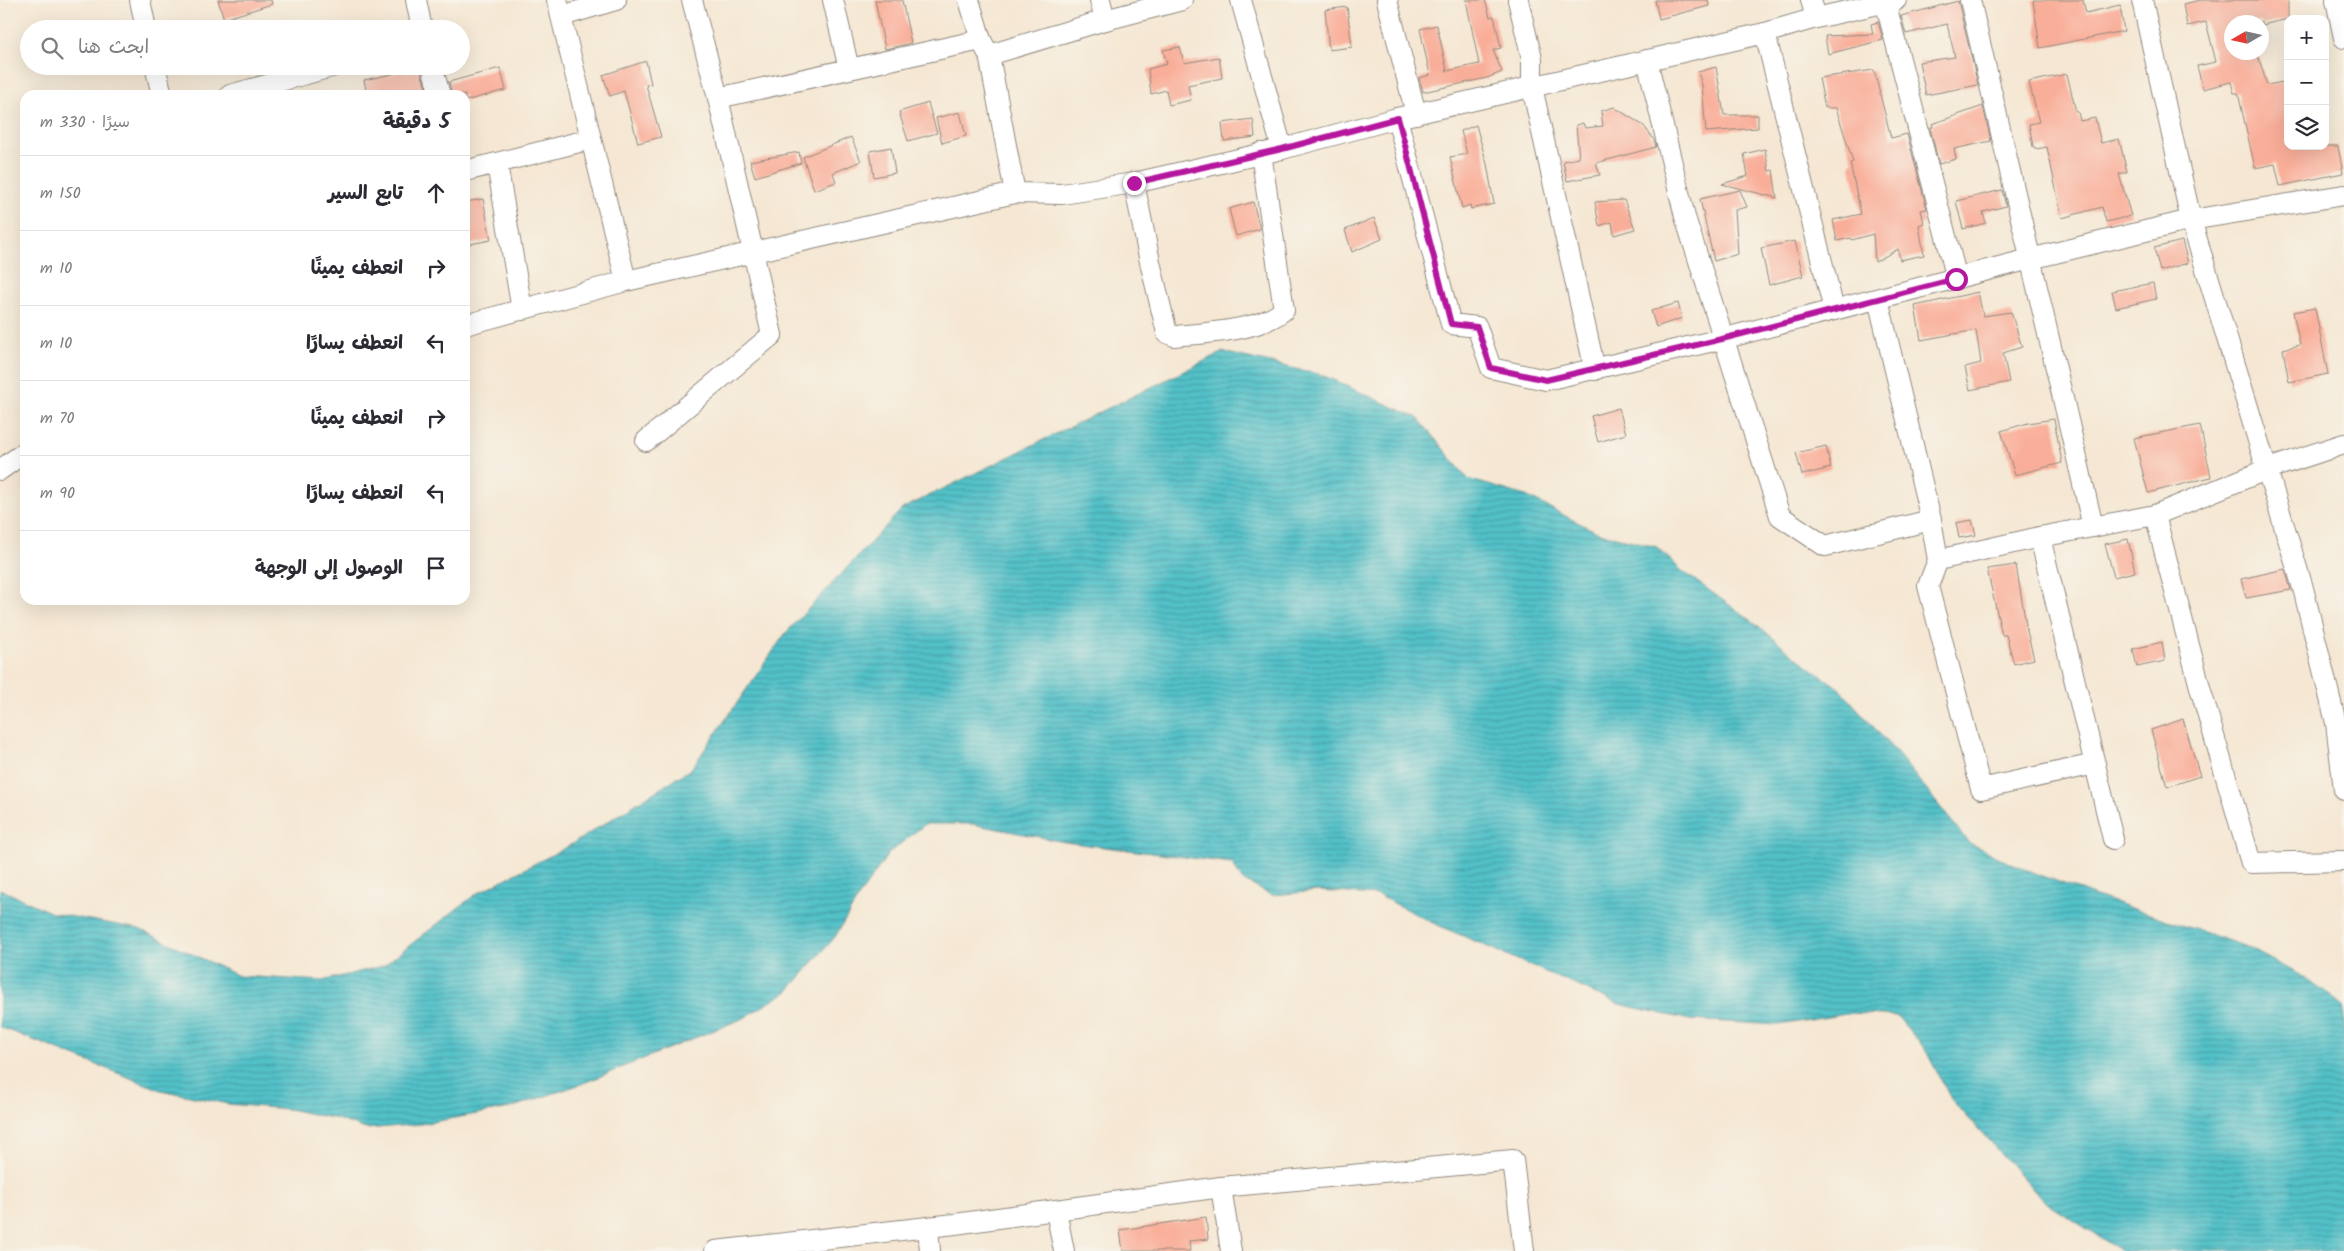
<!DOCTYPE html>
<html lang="ar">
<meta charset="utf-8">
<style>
:root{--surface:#fff;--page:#f2f2f3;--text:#2b2b33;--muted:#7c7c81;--line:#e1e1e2}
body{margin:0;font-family:Kalam,"Playpen Sans Arabic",sans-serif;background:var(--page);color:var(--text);direction:rtl}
.controls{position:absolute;right:15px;top:15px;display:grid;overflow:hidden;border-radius:10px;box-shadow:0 5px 20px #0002}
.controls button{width:45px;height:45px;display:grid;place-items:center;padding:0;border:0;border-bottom:1px solid var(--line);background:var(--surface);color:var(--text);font:25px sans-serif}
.compass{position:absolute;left:2224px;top:15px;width:45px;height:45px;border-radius:50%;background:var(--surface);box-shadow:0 5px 20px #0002;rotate:261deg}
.stop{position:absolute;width:15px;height:15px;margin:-11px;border:4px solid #b5179e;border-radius:50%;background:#fff}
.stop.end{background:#b5179e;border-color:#fff;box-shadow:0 1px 5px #0008}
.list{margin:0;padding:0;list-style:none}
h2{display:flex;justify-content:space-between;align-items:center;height:65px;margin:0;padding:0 20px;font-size:21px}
h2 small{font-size:16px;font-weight:400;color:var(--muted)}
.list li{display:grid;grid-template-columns:32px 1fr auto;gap:15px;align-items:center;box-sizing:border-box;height:75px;padding:0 20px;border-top:1px solid var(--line)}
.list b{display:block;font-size:19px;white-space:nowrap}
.list em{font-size:16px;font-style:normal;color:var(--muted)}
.icon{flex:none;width:28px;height:28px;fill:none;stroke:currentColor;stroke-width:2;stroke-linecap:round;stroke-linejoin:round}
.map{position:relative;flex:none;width:2344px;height:1251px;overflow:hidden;direction:ltr}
.search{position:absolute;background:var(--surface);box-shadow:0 5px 20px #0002;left:20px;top:20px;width:450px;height:55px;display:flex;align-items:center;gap:12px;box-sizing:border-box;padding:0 18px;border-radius:28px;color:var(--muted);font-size:19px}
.panel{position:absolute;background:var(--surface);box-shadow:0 5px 20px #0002;left:20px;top:90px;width:450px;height:515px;border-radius:15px;direction:rtl}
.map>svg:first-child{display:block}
.water{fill:url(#water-rules);stroke:#3f767a}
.building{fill:#f9ae99}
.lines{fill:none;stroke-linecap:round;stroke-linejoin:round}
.minor-casing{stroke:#90897f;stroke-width:22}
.minor{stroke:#fff;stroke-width:20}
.route{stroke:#b5179e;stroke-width:6}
</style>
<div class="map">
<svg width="2344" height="1251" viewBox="0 0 2344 1251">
<defs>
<pattern id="water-rules" width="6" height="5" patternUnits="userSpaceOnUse" patternTransform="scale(1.25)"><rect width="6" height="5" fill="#53c1c9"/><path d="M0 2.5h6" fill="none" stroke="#459da3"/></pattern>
</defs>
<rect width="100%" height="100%" fill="#f7f3e8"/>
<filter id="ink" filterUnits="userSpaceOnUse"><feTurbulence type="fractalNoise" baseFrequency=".02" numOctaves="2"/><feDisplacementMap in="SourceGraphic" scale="10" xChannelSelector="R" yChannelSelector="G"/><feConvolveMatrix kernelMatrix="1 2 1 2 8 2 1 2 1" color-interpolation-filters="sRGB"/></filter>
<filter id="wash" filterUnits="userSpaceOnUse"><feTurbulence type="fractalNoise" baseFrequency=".0096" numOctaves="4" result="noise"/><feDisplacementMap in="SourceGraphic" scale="20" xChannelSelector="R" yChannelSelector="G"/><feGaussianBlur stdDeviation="1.12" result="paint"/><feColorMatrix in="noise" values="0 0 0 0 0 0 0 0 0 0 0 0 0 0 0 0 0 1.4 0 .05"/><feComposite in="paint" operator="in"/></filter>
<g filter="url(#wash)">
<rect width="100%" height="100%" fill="#f5e7d3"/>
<path class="water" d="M1223,352L1322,375L1418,418L1468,479L1526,496L1599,533L1657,547L1682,571L1752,621L1800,660L1840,689L1901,758L1968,842L2011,864L2096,896L2247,947L2305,978L2344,1006V1251H2121L2044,1201L1951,1099L1925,1049L1897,1016L1852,1013L1779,1025L1690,1020L1619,1004L1433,923L1378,895L1319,891L1271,895L1242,880L1232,863L1065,842L972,824H925L889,853L861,893L835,937L788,991L744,1018L581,1084L510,1108L421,1124L366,1129L337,1119L288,1109L228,1104L161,1090L0,1027V889L52,913L139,929L239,976L322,981L383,966L476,894L569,846L691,769L785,634L902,509Z"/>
<g id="blocks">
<g class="building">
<path d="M218,0H271L272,4L224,19Z"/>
<path d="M875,0H902L911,43L885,49Z"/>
<path d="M1466,0H1485L1490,17L1494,16L1501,48L1493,50L1502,72L1487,78L1423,92L1419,78L1430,75L1420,29L1437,25L1447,71L1479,64Z"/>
<path d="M1655,0H1708L1709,6L1659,19Z"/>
<path d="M2033,0H2083L2086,13L2120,5L2124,31L2040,48Z"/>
<path d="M2201,0H2288V19L2262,25V22H2232V52H2257L2267,85L2288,81V146H2338L2343,173L2280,186L2275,164L2255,168L2238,93H2234L2231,82L2203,89L2197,66L2216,62L2206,22L2187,26L2183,4Z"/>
<path d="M1958,1L1978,85L1926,95L1919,62L1955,57L1947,24L1906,34L1901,16Z"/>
<path d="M1347,7L1352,47L1329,50L1325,10Z"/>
<path d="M1878,22L1883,40L1828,54L1825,36L1873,34L1871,24Z"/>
<path d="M1180,47L1184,63L1219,57L1222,78L1188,85L1191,100L1169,105L1166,90L1151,94L1148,69L1167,64L1163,50Z"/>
<path d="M646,61L651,84L646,85L661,137L638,143L624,91L610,96L603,75Z"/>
<path d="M1716,67L1724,115H1758V128L1706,132L1702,85L1698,72Z"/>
<path d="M420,68L428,95H367L364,80Z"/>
<path d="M500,68L506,90L465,101V95H452L449,82Z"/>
<path d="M1874,70L1891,138L1907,134L1927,209L1921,210L1924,223L1919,225L1924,255L1900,260L1898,249L1875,262L1873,234L1852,240L1851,238L1837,241L1833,220L1861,214L1850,163L1853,162L1836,108H1825L1819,78Z"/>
<path d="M2067,74L2076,112H2078L2080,121L2095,118L2101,143L2119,139L2127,172L2119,174L2131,216L2106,222L2102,207L2062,218L2047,147L2036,149L2035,147H2033L2029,124L2039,122L2029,82Z"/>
<path d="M928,103L937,133L908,141L899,112Z"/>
<path d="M1983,106L1991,141L1954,149L1956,159L1939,164L1930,128L1933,127L1932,124Z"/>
<path d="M1614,107L1644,126L1654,140L1656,147L1596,163L1600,175L1567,181L1563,161L1579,158L1576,125L1583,123L1585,128L1603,126L1601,111Z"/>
<path d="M960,112L966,136L942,143L936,118Z"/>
<path d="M1253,119L1255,137L1224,141L1222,123Z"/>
<path d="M1476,125L1487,164L1494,204L1471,209L1470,205L1462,208L1450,157L1467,154L1461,131Z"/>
<path d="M851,137L861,161L833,173L836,182L814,190L803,157Z"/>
<path d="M891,147L895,173L874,177L870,151Z"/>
<path d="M1765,149L1769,171L1773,170L1777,198L1722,184L1748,176L1744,154Z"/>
<path d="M799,152L801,163L755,177L750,161Z"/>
<path d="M1740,190L1747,207L1735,210L1738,254L1714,261L1700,199Z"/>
<path d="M2002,190L2006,206L1983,212L1986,223L1963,229L1956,201Z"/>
<path d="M483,199L491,240L465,245V202Z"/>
<path d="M1624,200L1635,229L1614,235L1612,222L1599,226L1595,202Z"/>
<path d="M1253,202L1260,229L1236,236L1229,209Z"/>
<path d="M1374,218L1382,239L1352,252L1345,230Z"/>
<path d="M1795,241L1803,276L1769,285L1761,248Z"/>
<path d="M2182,241L2188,263L2160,271L2154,248Z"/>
<path d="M2153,283L2156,299L2116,308L2112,291Z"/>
<path d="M1978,292L1983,316L2011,312L2022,347L2003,353L2009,382L1970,390L1965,367L1981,363L1976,330L1921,340L1915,306Z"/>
<path d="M1678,303L1682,318L1656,327L1651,311Z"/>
<path d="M2315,308L2328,374L2289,382L2283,349L2300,345L2293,312Z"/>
<path d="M1619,408L1626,434L1598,442L1591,416Z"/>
<path d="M2054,419L2062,463L2015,475L2001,431L2028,423Z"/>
<path d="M2200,425L2211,477L2148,493L2134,438Z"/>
<path d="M1826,446L1831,468L1802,475L1796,453Z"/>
<path d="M1972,520L1976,535L1959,538L1956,523Z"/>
<path d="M2128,539L2135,572L2114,577L2105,544Z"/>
<path d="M2016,565L2027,631L2034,659L2014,664L2006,635H2002L1987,569Z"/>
<path d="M2285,569L2291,590L2246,598L2241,579Z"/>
<path d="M2162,642L2165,661L2137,667L2133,649Z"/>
<path d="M2183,719L2200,776L2167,787L2151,730Z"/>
<path d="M1206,1217L1208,1239L1189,1241L1190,1251H1123L1120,1230Z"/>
</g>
</g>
</g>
<g filter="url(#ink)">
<use href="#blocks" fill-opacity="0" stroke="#90897f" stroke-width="1"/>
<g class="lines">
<defs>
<g id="minor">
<path d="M140,0L146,29"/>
<path d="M416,0L422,29"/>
<path d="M557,0L626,281"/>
<path d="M833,0L849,69"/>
<path d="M969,0L981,40L989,55L1015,193"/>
<path d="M1100,0L1105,20"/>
<path d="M1241,0L1282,149"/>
<path d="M1387,0L1416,114"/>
<path d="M1518,0L1532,59V87L1595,370"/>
<path d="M1811,0L1816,18"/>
<path d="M1970,0L2093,527"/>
<path d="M2142,0L2191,220L2303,588L2336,723L2344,790"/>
<path d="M2336,0L2344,38"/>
<path d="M1885,1L1957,279"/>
<path d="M562,16L616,0"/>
<path d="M1765,33L1834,310"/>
<path d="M989,55L1105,20L1182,0"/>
<path d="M1647,60L1685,217L1780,516L1825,546L1931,520"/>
<path d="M155,66L162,95"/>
<path d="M432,66L440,95"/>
<path d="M230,95L335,66"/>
<path d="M718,98L981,40"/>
<path d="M1397,118L1451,324L1477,327L1491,368L1546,380L1722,339L2030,259L2191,220L2344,195"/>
<path d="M497,164L522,310"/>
<path d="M465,171L591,139"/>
<path d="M1134,183L1150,262L1167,333L1174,336C1205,333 1260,331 1284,310L1261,153"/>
<path d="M1878,299L1931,520L1938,560L1928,586L1981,789L2095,764"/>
<path d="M465,325L626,281L1015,193L1062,194L1134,183L1282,149L1397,118L1765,33L1816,18L1896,0"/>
<path d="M646,441L772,335L718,98L692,0"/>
<path d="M0,470L25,452"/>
<path d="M2155,515L2201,691L2251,863L2344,861"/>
<path d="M2040,537L2113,839"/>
<path d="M1938,560L2040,537L2155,515L2268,469L2344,444"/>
<path d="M1221,1187L1231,1251"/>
<path d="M1056,1211L1064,1251"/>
<path d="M928,1227L930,1251"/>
<path d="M715,1251L955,1224L1221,1187L1513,1160L1524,1251"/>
</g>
</defs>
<use href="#minor" class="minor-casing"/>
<use href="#minor" class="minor"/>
</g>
</g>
<g class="lines" filter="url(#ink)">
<path class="route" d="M1134,183L1282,149L1398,118L1451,324L1477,327L1491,368L1546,380L1722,339L1956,279"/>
</g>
</svg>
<div class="controls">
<button>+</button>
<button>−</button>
<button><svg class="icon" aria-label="layers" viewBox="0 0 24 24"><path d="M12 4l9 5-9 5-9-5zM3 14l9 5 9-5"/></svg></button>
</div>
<svg class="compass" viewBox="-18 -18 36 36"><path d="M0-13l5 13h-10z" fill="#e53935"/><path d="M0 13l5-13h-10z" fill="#7c7c81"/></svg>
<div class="stop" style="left:1956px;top:279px"></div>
<div class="stop end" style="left:1134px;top:183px"></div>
<div class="search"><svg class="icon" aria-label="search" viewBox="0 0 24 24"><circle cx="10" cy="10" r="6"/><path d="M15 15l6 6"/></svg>ابحث هنا</div>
<section class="panel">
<h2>5 دقيقة<small>سيرًا · 330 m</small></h2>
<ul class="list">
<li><svg class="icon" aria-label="ahead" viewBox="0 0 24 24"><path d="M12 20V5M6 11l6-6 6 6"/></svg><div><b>تابع السير</b></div><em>150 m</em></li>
<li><svg class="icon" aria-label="right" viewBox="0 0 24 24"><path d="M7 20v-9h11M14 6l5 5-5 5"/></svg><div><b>انعطف يمينًا</b></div><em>10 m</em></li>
<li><svg class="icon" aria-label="left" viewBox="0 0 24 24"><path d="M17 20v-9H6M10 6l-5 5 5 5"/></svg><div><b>انعطف يسارًا</b></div><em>10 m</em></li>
<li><svg class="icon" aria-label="right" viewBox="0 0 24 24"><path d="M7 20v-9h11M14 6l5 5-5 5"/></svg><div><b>انعطف يمينًا</b></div><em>70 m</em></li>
<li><svg class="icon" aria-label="left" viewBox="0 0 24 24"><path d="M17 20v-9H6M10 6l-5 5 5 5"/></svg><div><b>انعطف يسارًا</b></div><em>90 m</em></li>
<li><svg class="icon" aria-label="arrive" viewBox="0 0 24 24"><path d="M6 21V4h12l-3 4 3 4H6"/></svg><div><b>الوصول إلى الوجهة</b></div></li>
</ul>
</section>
</div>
